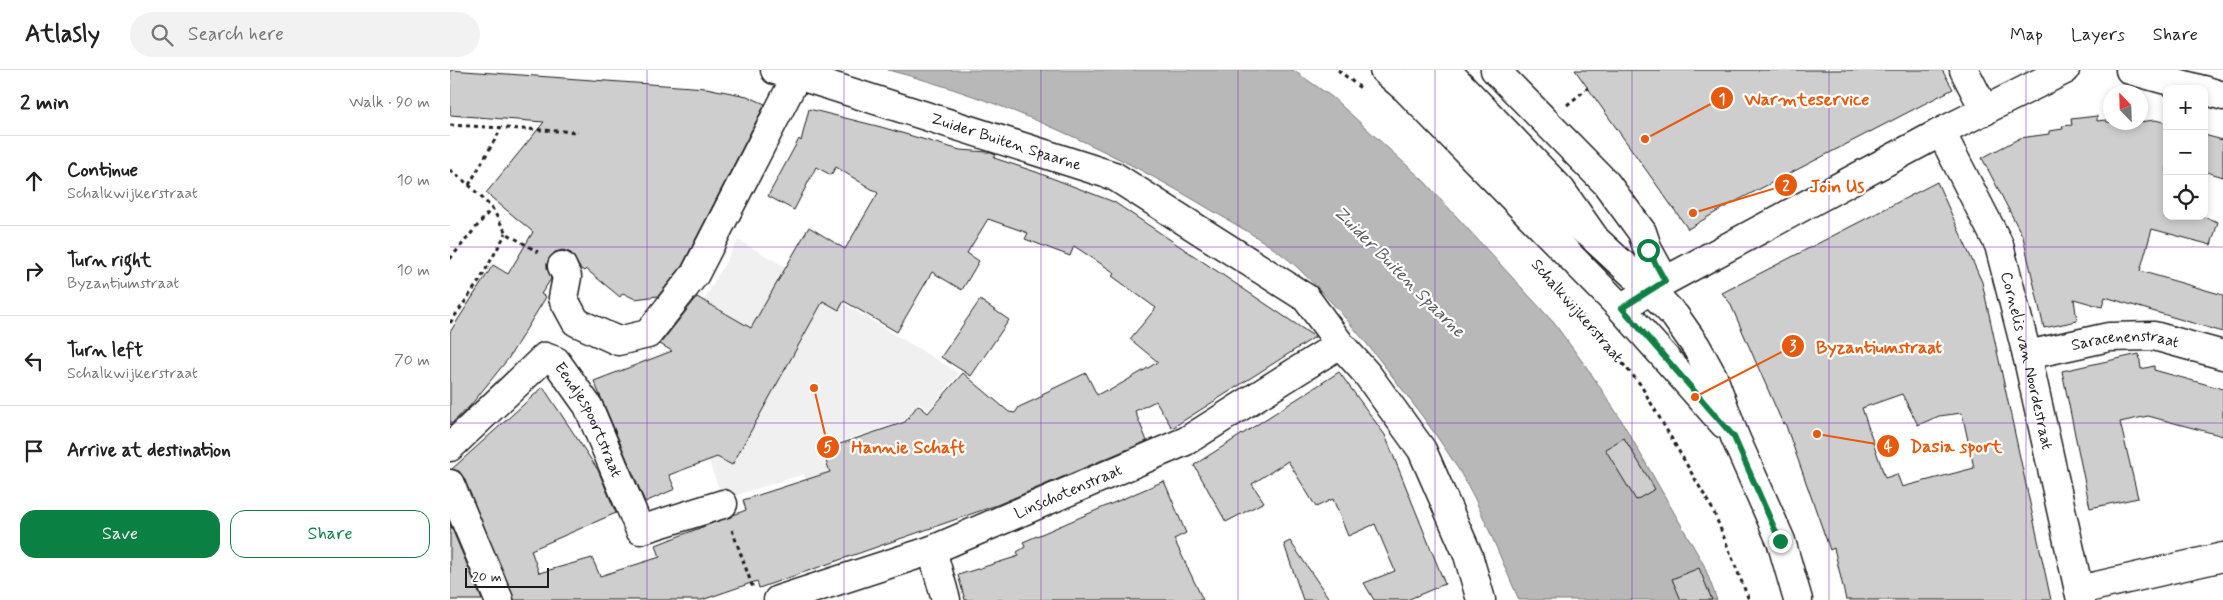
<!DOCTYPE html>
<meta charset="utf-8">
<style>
:root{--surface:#fff;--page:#f2f2f2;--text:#222;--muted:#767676;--line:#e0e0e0;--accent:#0b8043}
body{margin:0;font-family:Mynerve,sans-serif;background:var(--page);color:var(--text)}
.controls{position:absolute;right:15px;top:15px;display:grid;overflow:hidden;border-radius:10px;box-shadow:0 2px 8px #0003}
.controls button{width:45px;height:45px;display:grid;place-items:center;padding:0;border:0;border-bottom:1px solid var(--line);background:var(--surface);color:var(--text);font:25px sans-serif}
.compass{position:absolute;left:1653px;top:15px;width:45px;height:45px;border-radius:50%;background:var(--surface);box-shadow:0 2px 8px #0003;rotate:337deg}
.scale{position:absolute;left:15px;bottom:12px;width:84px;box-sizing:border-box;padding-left:5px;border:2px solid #1c1c1c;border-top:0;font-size:14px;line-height:18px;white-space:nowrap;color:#1c1c1c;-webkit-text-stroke:4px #fff;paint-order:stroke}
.stop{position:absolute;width:15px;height:15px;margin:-11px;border:4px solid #0b8043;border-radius:50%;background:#fff}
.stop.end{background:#0b8043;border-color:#fff;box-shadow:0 1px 5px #0008}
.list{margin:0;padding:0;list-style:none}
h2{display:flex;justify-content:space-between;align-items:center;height:65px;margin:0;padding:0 20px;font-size:21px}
h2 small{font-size:16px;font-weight:400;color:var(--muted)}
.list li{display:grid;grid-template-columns:32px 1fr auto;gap:15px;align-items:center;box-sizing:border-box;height:90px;padding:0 20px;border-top:1px solid var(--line)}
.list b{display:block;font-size:19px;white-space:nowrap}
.list p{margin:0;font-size:16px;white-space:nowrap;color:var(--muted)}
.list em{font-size:16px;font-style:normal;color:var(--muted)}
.actions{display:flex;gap:10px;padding:15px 20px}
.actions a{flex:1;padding:11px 0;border:1px solid var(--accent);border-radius:15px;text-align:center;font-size:18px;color:var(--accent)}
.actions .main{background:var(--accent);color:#fff}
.icon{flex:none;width:28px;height:28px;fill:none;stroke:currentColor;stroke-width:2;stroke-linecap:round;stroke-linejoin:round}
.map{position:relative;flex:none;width:1773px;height:530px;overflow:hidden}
header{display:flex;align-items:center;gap:30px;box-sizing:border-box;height:70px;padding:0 25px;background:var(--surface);border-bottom:1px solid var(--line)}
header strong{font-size:24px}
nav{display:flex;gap:28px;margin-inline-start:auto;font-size:18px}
.search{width:350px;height:45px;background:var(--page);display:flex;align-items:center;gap:12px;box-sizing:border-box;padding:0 18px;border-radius:28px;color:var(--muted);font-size:19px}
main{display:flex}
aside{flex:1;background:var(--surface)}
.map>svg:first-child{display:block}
.built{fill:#f0f0f0}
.water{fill:#b8b8b8;stroke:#7a7a7a}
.building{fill:#cecece;stroke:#1c1c1c;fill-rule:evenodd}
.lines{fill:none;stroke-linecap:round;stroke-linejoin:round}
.minor-casing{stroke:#1c1c1c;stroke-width:31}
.major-casing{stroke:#1c1c1c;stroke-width:31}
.path{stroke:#1c1c1c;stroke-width:3;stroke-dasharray:4 4;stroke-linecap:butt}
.minor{stroke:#fff;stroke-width:28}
.major{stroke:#fff;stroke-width:28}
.route{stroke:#0b8043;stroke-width:6}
.grid{fill:none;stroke:#7b2cbf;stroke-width:1;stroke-opacity:0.55}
.labels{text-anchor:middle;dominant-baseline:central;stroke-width:4.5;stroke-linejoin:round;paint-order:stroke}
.street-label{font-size:16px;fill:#1c1c1c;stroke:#fff}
.water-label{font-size:18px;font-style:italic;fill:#5a5a5a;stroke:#fff}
.leader{fill:none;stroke:#e8590c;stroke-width:2}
.callout-dot{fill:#e8590c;stroke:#fff;stroke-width:2}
.mark-label{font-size:15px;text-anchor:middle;font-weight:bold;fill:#fff}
.callout-label{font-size:18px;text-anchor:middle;font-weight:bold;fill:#e8590c;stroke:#fff;stroke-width:4.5;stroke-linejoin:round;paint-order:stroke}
</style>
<header>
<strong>Atlasly</strong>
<div class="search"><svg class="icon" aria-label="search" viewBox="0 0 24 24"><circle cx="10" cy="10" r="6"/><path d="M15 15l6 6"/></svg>Search here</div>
<nav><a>Map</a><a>Layers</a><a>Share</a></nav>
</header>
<main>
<aside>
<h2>2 min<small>Walk · 90 m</small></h2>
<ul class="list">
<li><svg class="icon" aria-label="ahead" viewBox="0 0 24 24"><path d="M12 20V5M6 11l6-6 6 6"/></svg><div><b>Continue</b><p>Schalkwijkerstraat</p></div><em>10 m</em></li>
<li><svg class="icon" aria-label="right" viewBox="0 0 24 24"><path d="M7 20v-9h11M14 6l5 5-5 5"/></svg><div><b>Turn right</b><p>Byzantiumstraat</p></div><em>10 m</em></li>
<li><svg class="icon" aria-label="left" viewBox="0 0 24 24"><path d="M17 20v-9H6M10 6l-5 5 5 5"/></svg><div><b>Turn left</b><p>Schalkwijkerstraat</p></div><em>70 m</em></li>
<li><svg class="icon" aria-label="arrive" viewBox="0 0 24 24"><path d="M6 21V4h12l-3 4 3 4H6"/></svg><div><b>Arrive at destination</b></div></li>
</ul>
<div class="actions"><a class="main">Save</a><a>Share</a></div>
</aside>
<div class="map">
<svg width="1773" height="530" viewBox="0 0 1773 530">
<rect width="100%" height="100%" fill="#fff"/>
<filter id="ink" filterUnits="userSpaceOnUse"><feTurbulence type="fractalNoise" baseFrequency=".02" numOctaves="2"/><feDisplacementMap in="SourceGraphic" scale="10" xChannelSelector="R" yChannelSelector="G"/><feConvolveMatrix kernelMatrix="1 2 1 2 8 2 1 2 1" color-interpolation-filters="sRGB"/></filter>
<g filter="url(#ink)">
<path class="built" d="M288,170L380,222L379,225L509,303L479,340L469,333L456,350L371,378L406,483L385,491L354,404L273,429L220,290Z"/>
<path class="water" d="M438,0H843L882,27L974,111L1104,253L1140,302L1170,348L1254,495L1267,530H1069C1054,496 1040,461 1024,427C1004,388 978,354 952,319C920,277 887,235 848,198C827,178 792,158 766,143C664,81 554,30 438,0Z"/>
<g class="building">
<path d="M0,0L256,18L297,26L315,34L232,196L208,226L185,229L173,223L170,227L136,199L134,201L130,198L121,183L113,180L105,182L100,187L97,194L101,209L91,224L96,227L58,289L20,336L0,355V262L43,195L58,204L83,162L36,123L94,52L0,45Z"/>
<path d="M1125,0H1492L1503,19L1273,138L1238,159Z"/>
<path d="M359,39L431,57L510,80L538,82L546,85L544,88L586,102L664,132L865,267L722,358L706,331L685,341L697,371L547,435L309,518L307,511L252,530H64L14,408L9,401L2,399L93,317L148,400L166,443L81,480L89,503L142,488L150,506L210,487L206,475L296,440L293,430L380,402L372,380L455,352L468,335L478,343L513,303L559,342L565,343L569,337L593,326L592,324L636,303L647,325L656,320L657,322L708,292L680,269L706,238L662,206L665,203L624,176L620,186L575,169L578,163L538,149L517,183L529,191L512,220L482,202L447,262L394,231L389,240L373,231L282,395L267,387L219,405L225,419L195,432L144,311L222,281L210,274L247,227L301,258L359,157L395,179L428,123L386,97L381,105L366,97L344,140L318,126L349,69L351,71Z"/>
<path d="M1647,46V51L1656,50L1657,52L1673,54L1705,50L1717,53V146H1751L1768,152L1761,175L1702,159L1690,201L1773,225V262L1655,227L1652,237L1624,229L1627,251L1594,258L1573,167L1532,88L1570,68L1599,64V61L1613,59L1612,56L1622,55L1621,49Z"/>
<path d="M1754,65L1773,70V107L1754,101Z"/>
<path d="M1487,112L1532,212L1601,530H1396L1384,478L1380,480L1335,353L1333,354L1280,233L1272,223ZM1452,324L1468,355L1489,346L1512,343L1524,398L1452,417L1447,404L1435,408L1412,338Z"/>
<path d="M530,230L559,250L521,306L491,287Z"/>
<path d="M1689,284L1691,299L1704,296V300L1773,319V366L1698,346L1670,352L1688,428L1640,438L1612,301Z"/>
<path d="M889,302L935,365L995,514L957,530H924L914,513L945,501L925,454L898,466L883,429L866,437L838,391L802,414L814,432L776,452L744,395Z"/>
<path d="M1174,368L1205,419L1186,430L1155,379Z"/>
<path d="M714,411L736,463L724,469L753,530H515L508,505L569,486L567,482L575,477L573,472Z"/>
<path d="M0,454L32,530H0Z"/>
<path d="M840,471L880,530H853L834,474Z"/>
<path d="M1249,498L1262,530H1231L1222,509Z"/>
</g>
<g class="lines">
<defs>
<g id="minor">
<path id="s1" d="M325,0L347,5L664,106L856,228L890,274L917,304L972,380L1018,485L1031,530"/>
<path d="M969,0L1099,131L1135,161"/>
<path d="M1045,0L1156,113L1192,162L1198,180L1215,211"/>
<path d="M1514,0L1535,41"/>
<path d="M1680,0L1749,19"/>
<path d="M1754,20L1773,26"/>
<path id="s2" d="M1491,62L1549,175L1577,285L1631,530"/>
<path d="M112,196L117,207L113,228L126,252L168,271L198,264L245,204L347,5"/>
<path d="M1171,238L1215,211L1491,62L1615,0"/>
<path id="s3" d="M1577,285L1659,267L1704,266L1773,285"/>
<path id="s4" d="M0,377L95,287L106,291L138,336L190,460L273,434"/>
<path d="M0,414L49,530"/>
<path d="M482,480L496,530"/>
<path d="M1629,520L1773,487"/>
<path id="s5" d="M328,530L482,480L736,371L890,274"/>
</g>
<g id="major">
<path d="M934,0L956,19L1171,238L1274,354"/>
<path d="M996,0L1111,120L1146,170L1199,219L1225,246L1246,276L1263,307L1285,367L1331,471L1348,530"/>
</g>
</defs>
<use href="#minor" class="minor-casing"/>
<use href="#major" class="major-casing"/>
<g class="path">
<path d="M888,0L913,20"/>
<path d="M1117,35L1138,18"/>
<path d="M0,55L128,62"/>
<path d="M0,100L19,115L42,138L56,163L88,182"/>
<path d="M19,115L51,59"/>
<path d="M0,189L42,138"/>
<path d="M1105,214L1190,314L1263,440L1299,530"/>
<path d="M0,253L30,210L56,163"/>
<path d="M282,460L303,518"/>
</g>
<use href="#minor" class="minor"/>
<use href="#major" class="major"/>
</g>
</g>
<g class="lines" filter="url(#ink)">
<path class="route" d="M1198,180L1215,211L1172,238L1284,367L1330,471"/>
</g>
<path class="grid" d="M197,0V530M394,0V530M591,0V530M788,0V530M985,0V530M1182,0V530M1379,0V530M1576,0V530M0,177H1773M0,353H1773"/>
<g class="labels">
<g class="street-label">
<text stroke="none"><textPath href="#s1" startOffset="242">Zuider Buiten Spaarne</textPath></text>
<text transform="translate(1127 241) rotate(49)">Schalkwijkerstraat</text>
<text stroke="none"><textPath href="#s3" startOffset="100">Saracenenstraat</textPath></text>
<text stroke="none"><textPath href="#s2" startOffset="246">Cornelis van Noordestraat</textPath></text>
<text stroke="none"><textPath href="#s4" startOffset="210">Eendjespoortstraat</textPath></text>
<text stroke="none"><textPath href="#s5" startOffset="310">Linschotenstraat</textPath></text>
</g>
<g class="water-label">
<text transform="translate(949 202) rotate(45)">Zuider Buiten Spaarne</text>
</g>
</g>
<path class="leader" d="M1195 69L1272 28M1243 143L1336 115M1245 327L1343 276M1367 364L1438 376M364 318L378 377"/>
<g class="callout-dot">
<circle cx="1195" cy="69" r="5"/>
<circle cx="1243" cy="143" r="5"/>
<circle cx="1245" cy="327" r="5"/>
<circle cx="1367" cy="364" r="5"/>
<circle cx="364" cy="318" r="5"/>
<circle cx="1272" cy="28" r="12"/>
<circle cx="1336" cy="115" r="12"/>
<circle cx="1343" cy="276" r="12"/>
<circle cx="1438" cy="376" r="12"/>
<circle cx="378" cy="377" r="12"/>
</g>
<g class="mark-label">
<text x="1272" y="34">1</text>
<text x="1336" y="121">2</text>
<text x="1343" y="281">3</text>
<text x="1438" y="381">4</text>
<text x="378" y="382">5</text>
</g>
<g class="callout-label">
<text x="1357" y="35">Warmteservice</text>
<text x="1387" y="122">Join Us</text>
<text x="1429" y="283">Byzantiumstraat</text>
<text x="1506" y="382">Dasia sport</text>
<text x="458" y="383">Hannie Schaft</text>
</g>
</svg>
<div class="controls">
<button>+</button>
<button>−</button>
<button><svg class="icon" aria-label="locate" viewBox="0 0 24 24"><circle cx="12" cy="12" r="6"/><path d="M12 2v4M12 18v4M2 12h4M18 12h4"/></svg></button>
</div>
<svg class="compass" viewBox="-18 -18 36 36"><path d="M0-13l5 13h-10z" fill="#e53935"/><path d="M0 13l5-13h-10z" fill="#767676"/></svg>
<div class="scale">20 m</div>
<div class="stop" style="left:1198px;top:180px"></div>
<div class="stop end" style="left:1330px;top:471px"></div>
</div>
</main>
